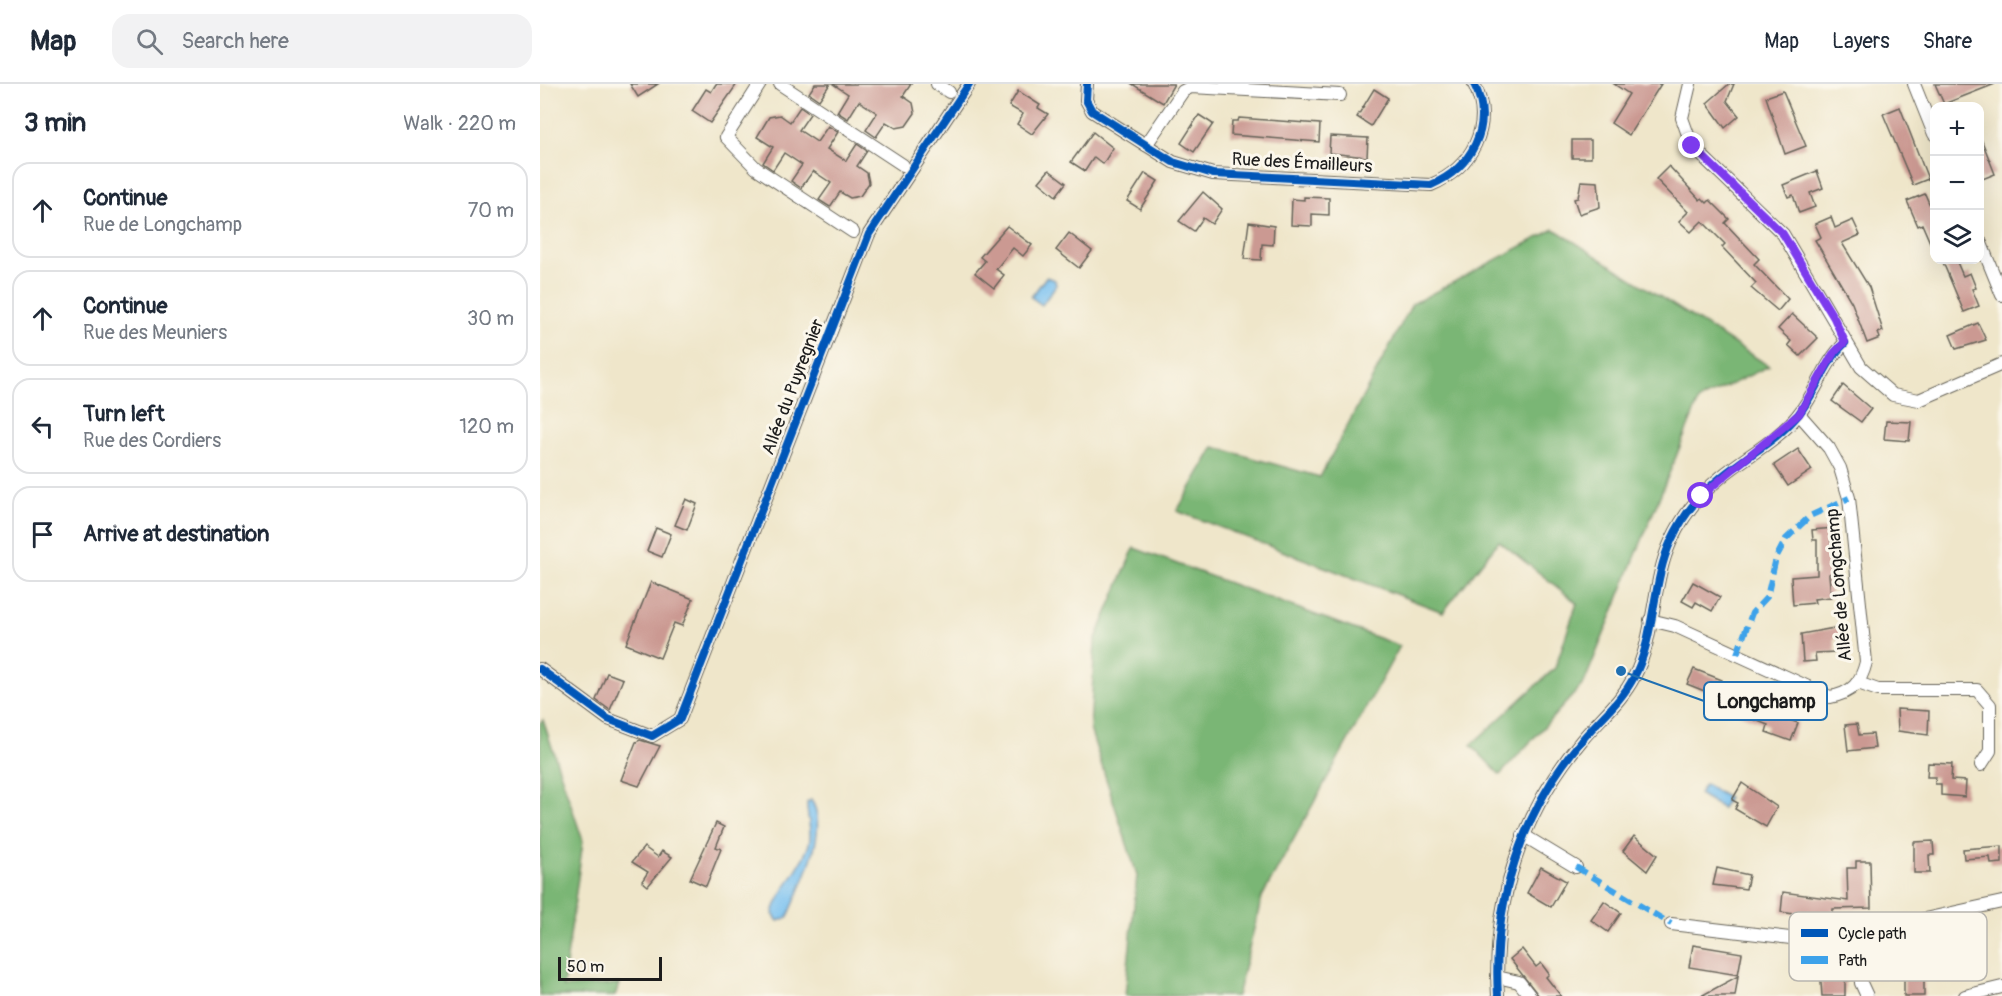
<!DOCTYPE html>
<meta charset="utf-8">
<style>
:root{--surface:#fff;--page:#f2f2f3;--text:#1f2937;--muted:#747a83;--line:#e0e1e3}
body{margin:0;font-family:Pangolin,sans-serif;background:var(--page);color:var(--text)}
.controls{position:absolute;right:18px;top:18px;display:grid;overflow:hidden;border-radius:12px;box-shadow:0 6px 24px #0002}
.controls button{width:54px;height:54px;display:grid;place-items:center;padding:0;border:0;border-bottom:2px solid var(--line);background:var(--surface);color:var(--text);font:30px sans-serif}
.scale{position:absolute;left:18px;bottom:15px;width:104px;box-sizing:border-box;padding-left:6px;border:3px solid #1c1c1c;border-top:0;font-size:16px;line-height:21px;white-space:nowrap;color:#1c1c1c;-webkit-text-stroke:4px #fbf7ec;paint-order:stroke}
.stop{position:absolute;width:18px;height:18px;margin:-14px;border:4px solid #7c3aed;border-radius:50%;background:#fff}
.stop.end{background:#7c3aed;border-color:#fff;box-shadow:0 2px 6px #0008}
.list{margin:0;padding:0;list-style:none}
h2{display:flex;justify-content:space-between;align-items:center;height:78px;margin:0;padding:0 24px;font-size:26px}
h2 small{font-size:20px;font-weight:400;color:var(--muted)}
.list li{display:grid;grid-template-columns:39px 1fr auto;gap:18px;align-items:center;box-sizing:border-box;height:96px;margin:0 12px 12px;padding:0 12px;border:2px solid var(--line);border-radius:18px}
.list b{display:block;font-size:22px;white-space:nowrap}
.list p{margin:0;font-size:20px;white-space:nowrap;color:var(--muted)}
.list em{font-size:20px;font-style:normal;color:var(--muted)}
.icon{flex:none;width:33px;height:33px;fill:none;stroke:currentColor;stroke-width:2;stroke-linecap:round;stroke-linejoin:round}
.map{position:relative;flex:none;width:1462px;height:912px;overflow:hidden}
header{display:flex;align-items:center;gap:36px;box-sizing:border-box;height:84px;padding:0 30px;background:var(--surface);border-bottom:2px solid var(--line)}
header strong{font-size:28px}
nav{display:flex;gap:33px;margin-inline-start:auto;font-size:21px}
.search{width:420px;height:54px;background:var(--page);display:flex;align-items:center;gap:15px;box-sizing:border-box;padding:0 21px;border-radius:18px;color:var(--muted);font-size:22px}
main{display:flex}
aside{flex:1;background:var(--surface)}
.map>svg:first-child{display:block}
.forest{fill:#7ab675;stroke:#4b6948;stroke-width:1.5}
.water{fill:#77c0f0;stroke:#4a6e86;stroke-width:1.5}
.building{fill:#cb9992}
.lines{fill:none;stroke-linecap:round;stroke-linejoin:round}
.street-casing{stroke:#666359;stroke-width:14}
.street{stroke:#fff;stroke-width:12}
.quiet{stroke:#3da2ea;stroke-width:6;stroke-dasharray:12 6;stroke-linecap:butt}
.cycleway-casing{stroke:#fbf7ec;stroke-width:11}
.cycleway{stroke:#0057b8;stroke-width:8}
.route{stroke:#7c3aed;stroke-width:8}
.labels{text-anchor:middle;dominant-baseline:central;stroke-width:6;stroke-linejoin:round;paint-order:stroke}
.street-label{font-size:18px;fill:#1c1c1c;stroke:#fbf7ec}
.key{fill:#fbf7ec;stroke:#b8b5ae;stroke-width:1.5}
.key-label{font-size:16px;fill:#1c1c1c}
.leader{fill:none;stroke:#1f6fb2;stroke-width:2}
.callout-dot{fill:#1f6fb2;stroke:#fbf7ec;stroke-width:2}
.callout{fill:#fbf7ec;stroke:#1f6fb2;stroke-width:2}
.callout-label{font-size:20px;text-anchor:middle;font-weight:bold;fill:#1c1c1c}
</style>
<header>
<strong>Map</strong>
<div class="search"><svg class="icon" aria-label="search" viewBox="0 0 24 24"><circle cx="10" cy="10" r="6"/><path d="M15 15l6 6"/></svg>Search here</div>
<nav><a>Map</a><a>Layers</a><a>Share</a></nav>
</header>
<main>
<aside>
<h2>3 min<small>Walk · 220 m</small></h2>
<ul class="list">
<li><svg class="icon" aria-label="ahead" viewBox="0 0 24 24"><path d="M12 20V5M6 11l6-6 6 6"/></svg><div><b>Continue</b><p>Rue de Longchamp</p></div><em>70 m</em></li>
<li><svg class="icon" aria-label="ahead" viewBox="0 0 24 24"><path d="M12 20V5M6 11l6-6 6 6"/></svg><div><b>Continue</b><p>Rue des Meuniers</p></div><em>30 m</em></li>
<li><svg class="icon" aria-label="left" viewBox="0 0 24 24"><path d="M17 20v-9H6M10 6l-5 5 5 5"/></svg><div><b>Turn left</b><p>Rue des Cordiers</p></div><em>120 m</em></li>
<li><svg class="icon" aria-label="arrive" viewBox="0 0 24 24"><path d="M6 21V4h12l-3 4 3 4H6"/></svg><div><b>Arrive at destination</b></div></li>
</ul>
</aside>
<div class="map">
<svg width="1462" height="912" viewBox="0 0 1462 912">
<rect width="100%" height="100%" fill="#fbf7ec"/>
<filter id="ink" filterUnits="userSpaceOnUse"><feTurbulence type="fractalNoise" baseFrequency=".0167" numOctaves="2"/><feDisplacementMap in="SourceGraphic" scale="12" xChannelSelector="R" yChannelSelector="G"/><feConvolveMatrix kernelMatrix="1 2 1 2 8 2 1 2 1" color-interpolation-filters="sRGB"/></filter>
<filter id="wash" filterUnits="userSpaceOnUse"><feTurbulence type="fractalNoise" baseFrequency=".008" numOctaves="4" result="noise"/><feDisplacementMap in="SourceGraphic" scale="24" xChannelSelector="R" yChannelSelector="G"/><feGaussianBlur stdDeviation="1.35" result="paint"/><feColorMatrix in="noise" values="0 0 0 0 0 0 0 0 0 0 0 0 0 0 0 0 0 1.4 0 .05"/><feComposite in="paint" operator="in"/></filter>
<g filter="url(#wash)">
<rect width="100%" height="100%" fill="#efe6ca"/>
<g class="forest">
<path d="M1014,145L1229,282L1159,316L1044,599L960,691L931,661L1015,584L1037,519L959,457L903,528L637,427L674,363L780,393L872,220Z"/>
<path d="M594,464L860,562L722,813L697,912H585L597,791L550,645L555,557Z"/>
<path d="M3,636L43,757L23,903L79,900L75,912H0V639Z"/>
</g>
<g class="water">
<path d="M506,193L515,196L516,201L502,221L491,213Z"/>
<path d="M1165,700L1188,714L1182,724L1159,710Z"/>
<path d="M271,716C291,746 260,803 248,833L238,837L233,830C237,809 263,782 269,760C273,747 266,732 267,718Z"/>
</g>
<g id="blocks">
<g class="building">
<path d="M90,0H118L98,13Z"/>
<path d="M176,0H197L170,39L152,27L166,5L171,8Z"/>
<path d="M275,0H290L279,16L269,9Z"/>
<path d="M293,0H371L363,12L373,19L375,29L366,42L356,44L346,38L336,53L326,46L337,29L319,17L308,35L297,28L308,10Z"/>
<path d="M592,0H634L623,19Z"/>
<path d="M1074,0H1121L1089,51L1071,39L1089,10Z"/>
<path d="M1189,0H1194L1187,17L1199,32L1185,44L1167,19Z"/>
<path d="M1395,0H1455L1404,20Z"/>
<path d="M834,5L848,14L831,42L817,33Z"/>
<path d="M478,7L500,21L498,24L508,30L492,50L477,40L483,30L469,22Z"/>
<path d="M1243,7L1266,62L1245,70L1226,13Z"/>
<path d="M260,23L270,30L259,46L277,58L288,42L298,48L287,65L306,77L317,60L327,67L317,82L327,89L329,99L320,112L310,114L300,108L290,123L279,116L291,99L273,87L261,104L251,97L262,81L244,69L233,86L223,79L233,63L217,53L229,33L240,31L250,38Z"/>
<path d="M1360,23L1388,95L1373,101L1343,30Z"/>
<path d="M659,31L673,40L654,68L641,59Z"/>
<path d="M699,34L780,40L779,58L691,51L692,37H698Z"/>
<path d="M553,48L573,64L563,80L554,73L545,87L531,78Z"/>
<path d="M790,52L828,54L827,73L789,69Z"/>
<path d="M1440,52L1455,90L1440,96Z"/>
<rect x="1032" y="56" width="19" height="18"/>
<path d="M1129,82L1160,116L1162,114L1167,119L1170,116L1189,135L1185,139L1219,175L1214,180L1248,215L1238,227L1211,204L1216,199L1182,163L1185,160L1162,137L1151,148L1139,137L1148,128L1116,95Z"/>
<path d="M509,86L526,99L516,112L499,98Z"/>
<path d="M1277,87L1283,104L1270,109L1275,123L1259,129L1253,111L1248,113L1243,101Z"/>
<path d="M605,89L618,97L600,125L587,117Z"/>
<path d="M1041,97L1058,98L1060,123L1039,130L1034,115L1038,114Z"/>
<path d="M663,108L682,125L672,140L663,134L654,147L639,137Z"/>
<path d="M1385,110L1395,133V170L1382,140L1378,142L1367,117Z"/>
<path d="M764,113L789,114V131L772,130V142L751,141L752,115L764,116Z"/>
<path d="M1291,133L1295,144L1313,136L1320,151L1302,159L1329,203L1343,247L1338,249L1340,254L1327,259L1312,219L1275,156L1281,153L1275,140Z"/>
<path d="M709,138L734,142L733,161L722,160L721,176L704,175Z"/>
<path d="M467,142L492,161L483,172L473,164L456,185L464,191L454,204L435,189L445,177L440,173Z"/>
<path d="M529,149L552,167L539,184L516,166Z"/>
<path d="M1402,176H1416L1423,192L1430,189L1436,204L1432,205L1439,222L1424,228Z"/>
<path d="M1252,230L1278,254L1260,272L1248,261L1251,257L1238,245Z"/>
<path d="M1438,239L1446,256L1416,265L1410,251Z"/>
<path d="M1303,301L1331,325L1321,338L1292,317Z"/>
<path d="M1346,337L1371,338L1369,357L1344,355Z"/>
<path d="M1258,365L1272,386L1248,402L1234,381Z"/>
<path d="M146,415L157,420L147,446L135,441Z"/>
<path d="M116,444L131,450L122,473L107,467Z"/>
<path d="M1294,444L1295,457H1291L1294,489L1289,490L1291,513L1274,515L1275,519L1253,521L1251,493L1277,491V456H1273L1272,446Z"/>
<path d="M111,498L153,515L142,542L134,539L120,574L86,560Z"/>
<path d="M1153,498L1180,513L1172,527L1156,518L1153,523L1142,517Z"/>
<path d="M1300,543L1301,554H1294L1296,568L1275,569L1276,577L1263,578L1261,550Z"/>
<path d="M1154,585L1182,596L1181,600L1248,629L1246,635L1258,639L1251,657L1226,648L1228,641L1189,626L1192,618L1147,600Z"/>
<path d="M67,589L83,595L70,626L56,616Z"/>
<path d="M1357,625L1389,627L1388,651L1358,647Z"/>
<path d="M1317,640L1319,651L1333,650L1335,664L1308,667L1305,641Z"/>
<path d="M100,656L120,662L99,702L81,696L96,658Z"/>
<path d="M1388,679L1412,680L1411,696L1426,697L1425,713L1401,711V700H1395L1396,693H1387Z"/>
<path d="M1202,699L1237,723L1226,743L1195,725L1198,719L1192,716Z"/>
<path d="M176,739L184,743L176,763L181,765L166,802L150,795Z"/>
<path d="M1094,752L1117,771L1107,787L1083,767Z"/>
<path d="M1393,757L1394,771H1389L1390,789H1374V758Z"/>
<path d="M1462,762V779L1451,780L1450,773L1424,775L1423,765Z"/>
<path d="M104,763L118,773L122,767L132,773L108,802L102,797L108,788L92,778Z"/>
<path d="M1316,777H1330L1331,824L1293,825L1292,836L1241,828L1243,808L1308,817L1307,784H1316Z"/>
<path d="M1001,783L1026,797L1011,823L987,809Z"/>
<path d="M1177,784L1209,791L1206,805L1173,801Z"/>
<path d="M1064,817L1081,829L1068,848L1051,836Z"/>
<path d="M1153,861L1202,869L1198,891L1149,883Z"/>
<path d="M982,865L996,883L1001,879L1009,890L1006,893L1021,912H999L970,875Z"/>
<path d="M1260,865L1297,868L1298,879L1311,878L1313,896L1305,897V912H1282L1280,885L1260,886Z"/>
<path d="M1384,875V912H1364V885Z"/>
<path d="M1198,892L1195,912H1161Z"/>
</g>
</g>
</g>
<g filter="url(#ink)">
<use href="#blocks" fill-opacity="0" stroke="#666359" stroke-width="1.5"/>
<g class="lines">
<defs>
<g id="street">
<path d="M220,0L186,53L216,84L313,148"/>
<path d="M240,0L363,81"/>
<path d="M397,0L409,8"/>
<path d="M547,0L546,16L552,27L633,78L673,90L891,101C931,84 955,42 934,0"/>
<path d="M1150,0L1142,34L1152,62L1243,150L1321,283L1353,311L1379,316L1462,280"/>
<path d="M1374,0L1394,50"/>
<path d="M606,61L643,7L651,3L800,11"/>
<path d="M1440,157L1462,211"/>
<path d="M1110,536L1135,542L1290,613C1312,609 1321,599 1326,578L1309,414L1300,384L1289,364L1259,330"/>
<path d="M0,585L68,635L112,652L140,635L329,150L429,0"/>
<path d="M1318,599L1338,606H1437L1450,621V667L1441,681"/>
<path d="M983,751L1036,783"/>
<path d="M1131,840L1319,862L1358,855L1371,838L1462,818"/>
<path d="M1319,862L1321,899L1327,912"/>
<path d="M957,893L979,898L990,912"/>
<path d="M958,912C952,819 982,727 1042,656C1060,634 1081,618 1094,593C1115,555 1112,497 1131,457C1142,433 1160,410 1181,393C1206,372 1237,357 1258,331C1277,308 1284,279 1305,259"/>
<path d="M1425,912L1462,903"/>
</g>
</defs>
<use href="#street" class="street-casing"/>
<use href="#street" class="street"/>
<g class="quiet">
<path d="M1197,570L1212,529L1227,513L1236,474L1246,455L1270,432L1309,414"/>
<path d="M1036,783L1131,840"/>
</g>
<defs>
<g id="cycleway">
<path d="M547,0L546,16L552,27L633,78L673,90L891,101C931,84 955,42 934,0"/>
<path d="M0,585L68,635L112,652L140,635L329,150L429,0"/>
<path d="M958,912C952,819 982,727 1042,656C1060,634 1081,618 1094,593C1115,555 1112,497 1131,457C1142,433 1160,410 1181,393C1206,372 1237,357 1258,331C1277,308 1284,279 1305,259"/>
</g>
</defs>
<use href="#cycleway" class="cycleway-casing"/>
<use href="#cycleway" class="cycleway"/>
</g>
</g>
<g class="lines" filter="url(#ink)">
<path class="route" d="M1152,62L1243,150L1294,234L1305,258L1293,270L1259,330L1161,412"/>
</g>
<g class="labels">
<g class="street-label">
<text transform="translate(762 79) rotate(3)">Rue des Émailleurs</text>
<text transform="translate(253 303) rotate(-69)">Allée du Puyregnier</text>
<text transform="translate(1299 501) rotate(-95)">Allée de Longchamp</text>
</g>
</g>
<rect x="1249" y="828" width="198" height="69" rx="9" class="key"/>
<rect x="1261" y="845" width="27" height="8" fill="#0057b8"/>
<rect x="1261" y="872" width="27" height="8" fill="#3da2ea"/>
<g class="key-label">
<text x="1298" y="855">Cycle path</text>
<text x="1298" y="882">Path</text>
</g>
<path class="leader" d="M1081 587L1164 617"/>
<circle class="callout-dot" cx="1081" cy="587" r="6"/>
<rect class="callout" x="1164" y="598" width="123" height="38" rx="6"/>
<g class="callout-label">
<text x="1226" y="624">Longchamp</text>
</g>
</svg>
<div class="controls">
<button>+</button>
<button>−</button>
<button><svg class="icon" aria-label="layers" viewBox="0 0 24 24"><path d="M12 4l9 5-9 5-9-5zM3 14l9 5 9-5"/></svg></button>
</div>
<div class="scale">50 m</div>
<div class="stop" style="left:1161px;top:412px"></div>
<div class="stop end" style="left:1152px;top:62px"></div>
</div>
</main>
